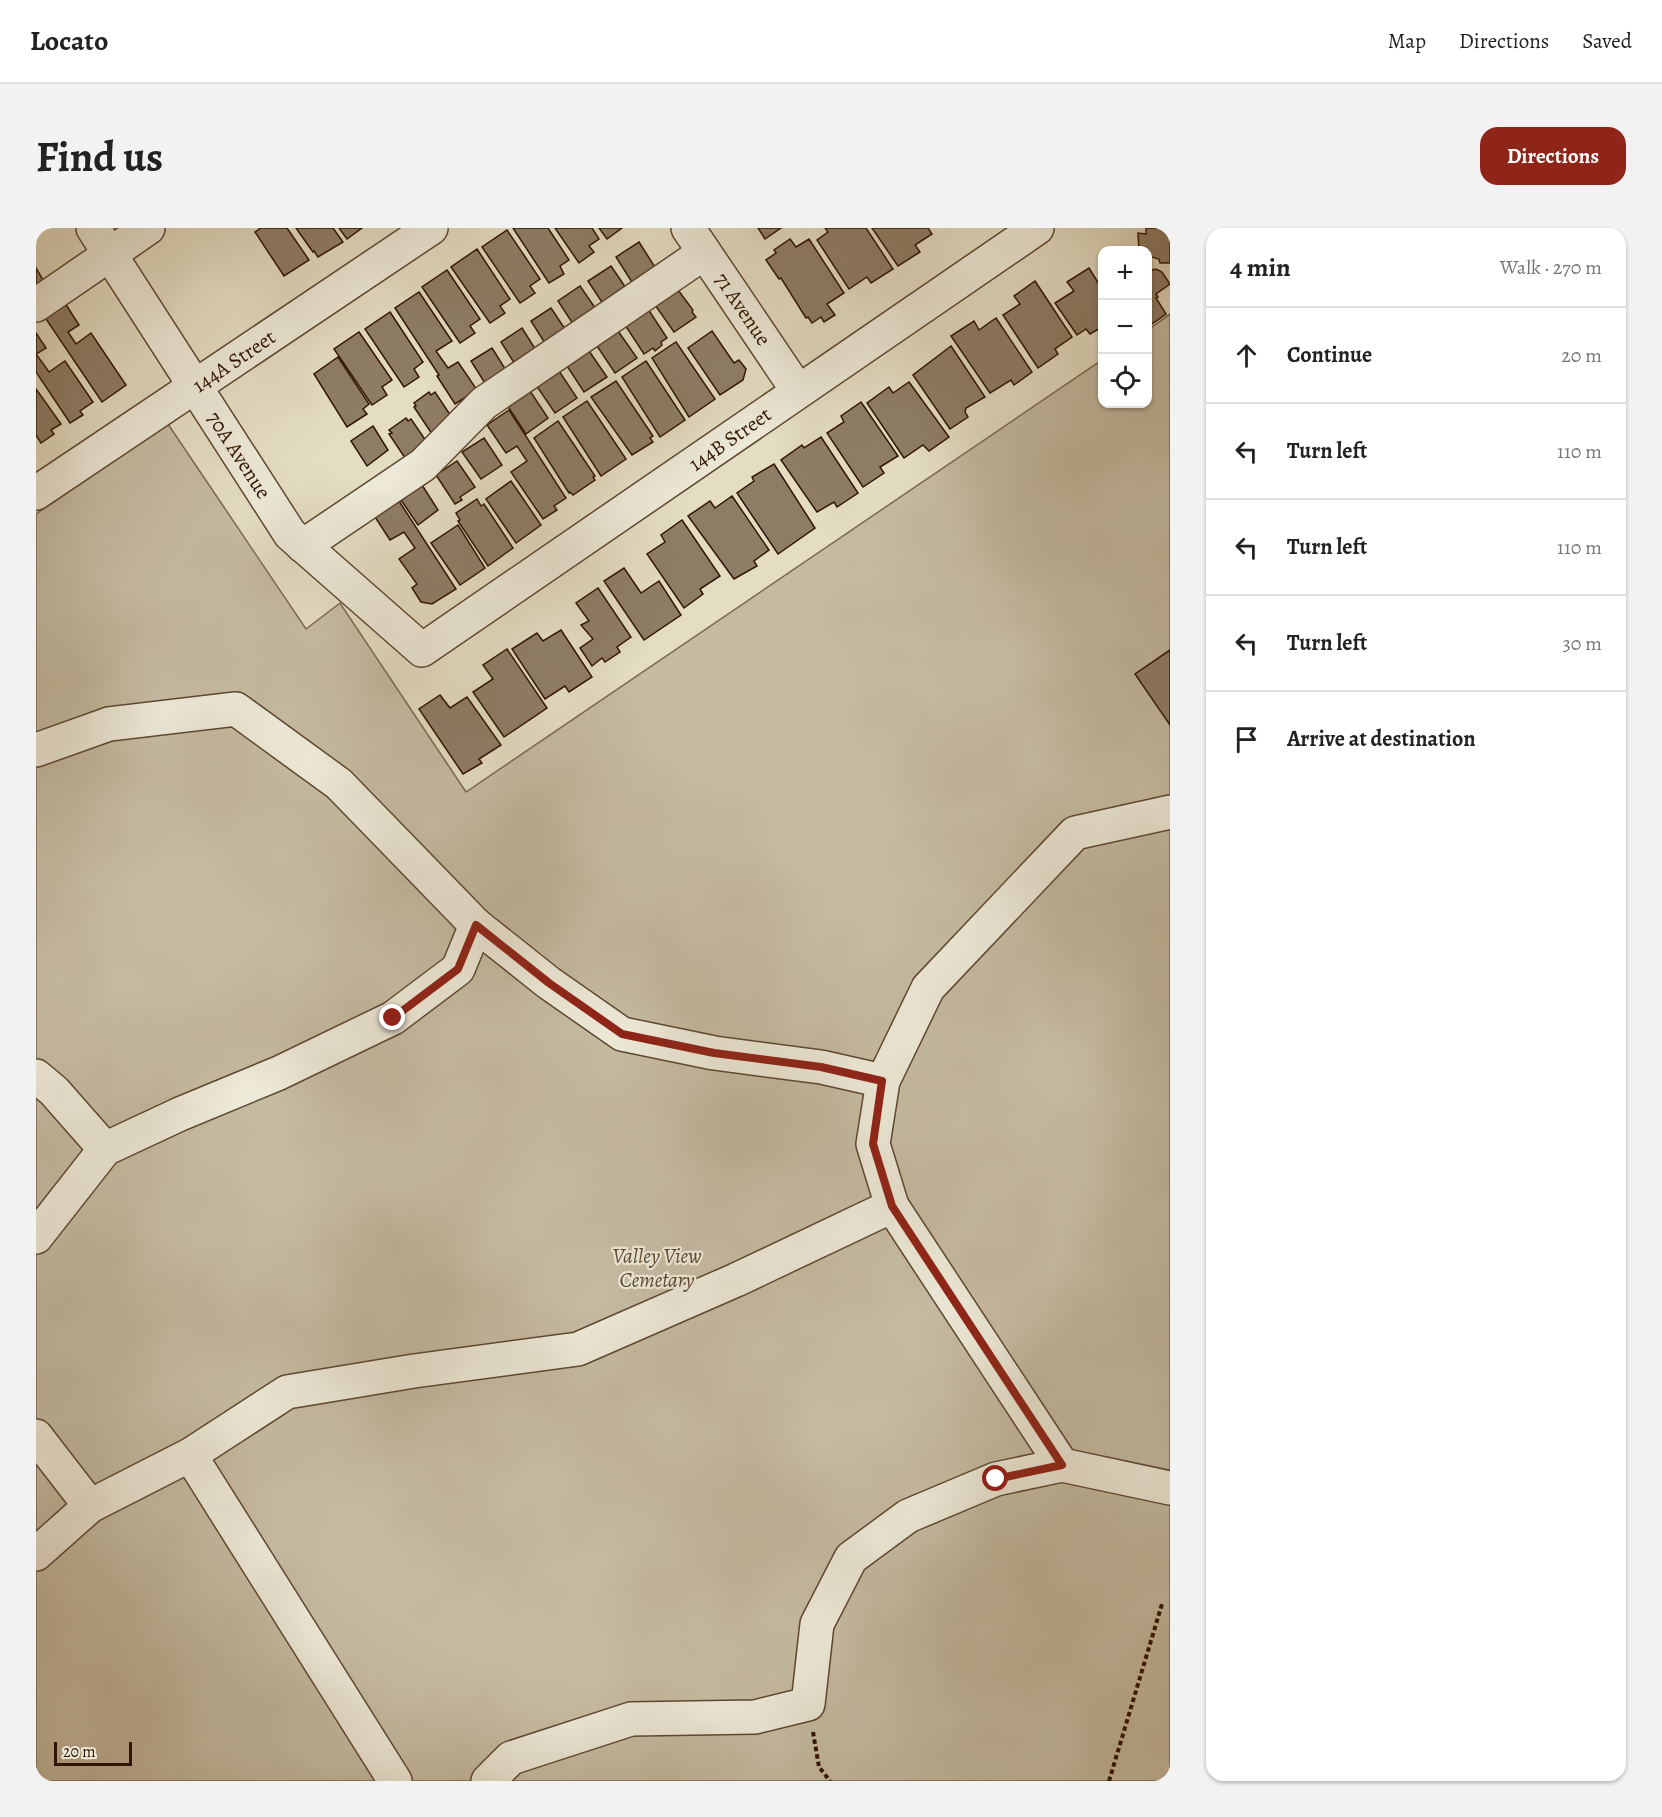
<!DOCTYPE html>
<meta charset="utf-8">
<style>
:root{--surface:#fff;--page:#f2f2f2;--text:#222;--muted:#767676;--line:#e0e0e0;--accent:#8f2418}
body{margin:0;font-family:Alegreya,serif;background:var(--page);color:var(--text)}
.controls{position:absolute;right:18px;top:18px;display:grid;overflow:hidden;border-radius:12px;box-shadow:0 2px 4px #0004}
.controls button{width:54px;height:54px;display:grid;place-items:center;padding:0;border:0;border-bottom:2px solid var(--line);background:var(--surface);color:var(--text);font:30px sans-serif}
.scale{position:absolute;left:18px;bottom:15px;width:78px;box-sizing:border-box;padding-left:6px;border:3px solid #301501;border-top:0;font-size:16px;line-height:21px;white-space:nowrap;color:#301501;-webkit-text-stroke:4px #ede9d8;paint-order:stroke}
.stop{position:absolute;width:18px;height:18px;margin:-14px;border:4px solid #8f2418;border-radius:50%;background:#fff}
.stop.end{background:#8f2418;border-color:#fff;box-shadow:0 2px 6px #0008}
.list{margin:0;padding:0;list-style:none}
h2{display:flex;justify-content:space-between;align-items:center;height:78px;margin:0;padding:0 24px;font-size:26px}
h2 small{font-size:20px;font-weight:400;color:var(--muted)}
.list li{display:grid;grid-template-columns:39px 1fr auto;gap:18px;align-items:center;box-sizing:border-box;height:96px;padding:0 24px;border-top:2px solid var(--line)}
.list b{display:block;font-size:22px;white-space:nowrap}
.list em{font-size:20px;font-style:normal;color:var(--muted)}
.icon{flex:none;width:33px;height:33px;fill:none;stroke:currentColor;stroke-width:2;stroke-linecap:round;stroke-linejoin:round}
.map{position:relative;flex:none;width:1134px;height:1553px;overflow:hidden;border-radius:18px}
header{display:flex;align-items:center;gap:36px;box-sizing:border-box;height:84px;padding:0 30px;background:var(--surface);border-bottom:2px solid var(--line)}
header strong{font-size:28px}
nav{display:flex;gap:33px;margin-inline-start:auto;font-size:21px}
.intro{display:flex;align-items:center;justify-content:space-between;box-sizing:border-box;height:144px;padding:0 36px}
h1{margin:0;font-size:42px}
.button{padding:15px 27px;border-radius:18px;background:var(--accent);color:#fff;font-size:21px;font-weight:700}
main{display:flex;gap:36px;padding:0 36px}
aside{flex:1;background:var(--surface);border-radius:18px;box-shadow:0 2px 4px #0004}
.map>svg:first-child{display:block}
.green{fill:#c5bba2;stroke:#7a6852;stroke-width:1.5}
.building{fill:#8e7d66;stroke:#301501;stroke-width:1.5}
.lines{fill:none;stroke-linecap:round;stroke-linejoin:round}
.minor-casing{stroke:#5d4732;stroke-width:36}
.path{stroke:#301501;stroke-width:4;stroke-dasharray:4.5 3;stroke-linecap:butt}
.minor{stroke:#ede9d8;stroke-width:33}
.route{stroke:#8f2418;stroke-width:8}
.labels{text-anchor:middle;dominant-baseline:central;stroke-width:4.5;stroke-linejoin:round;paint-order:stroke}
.street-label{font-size:21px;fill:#301501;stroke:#ede9d8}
.park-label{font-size:21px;font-style:italic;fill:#5d4731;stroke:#ede9d8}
</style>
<header>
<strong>Locato</strong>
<nav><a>Map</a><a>Directions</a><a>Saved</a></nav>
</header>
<div class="intro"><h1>Find us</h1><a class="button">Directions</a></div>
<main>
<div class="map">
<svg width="1134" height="1553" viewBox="0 0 1134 1553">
<rect width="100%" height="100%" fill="#e4ddc3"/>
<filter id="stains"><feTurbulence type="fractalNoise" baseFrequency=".00333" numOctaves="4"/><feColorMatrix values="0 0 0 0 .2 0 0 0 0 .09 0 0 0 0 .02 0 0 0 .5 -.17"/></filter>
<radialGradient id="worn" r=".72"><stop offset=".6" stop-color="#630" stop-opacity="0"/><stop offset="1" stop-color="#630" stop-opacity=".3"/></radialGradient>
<path class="green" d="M1134,86V1553H0V286L132,196L270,401L304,375L430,564L1066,132V176H1112V102Z"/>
<g class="building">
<path d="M225,0H251L273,32L248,48L219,4Z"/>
<path d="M260,0H297L307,14L282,29L278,23L277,24Z"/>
<path d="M303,0H326L311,11Z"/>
<path d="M477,0H512L533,32L524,38L528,46L513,55Z"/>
<path d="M519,0H556L563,11L553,18L558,24L543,35Z"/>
<path d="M563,0H586L571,11Z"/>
<path d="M722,0H745L729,11Z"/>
<path d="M789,0H830L857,41L835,55L831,49L813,61L781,12L792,4Z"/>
<path d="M836,0H892L896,6L879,17L884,24L862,38Z"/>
<path d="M1110,0H1134V35H1124L1123,31L1112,28V22H1103L1102,5L1110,6Z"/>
<path d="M471,2L504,51L494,58L499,65L484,75L446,19Z"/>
<path d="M754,11L760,19L773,11L808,65L791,76L799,87L788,94L785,89L776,95L772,89L770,90L745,50L743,51L730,32L740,25L738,22Z"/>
<path d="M603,14L622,44L599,59L580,29Z"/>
<path d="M441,21L474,71L464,78L469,85L454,95L415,39Z"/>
<path d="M575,38L594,66L571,82L552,53Z"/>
<path d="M1112,38L1117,42L1120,41L1126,44L1134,56L1120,66L1122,69L1120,70L1130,86L1113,98Z"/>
<path d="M0,40L7,52L0,57Z"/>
<path d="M1053,40L1066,61V99L1054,106L1050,101L1041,107L1019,75L1038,63L1031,54Z"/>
<path d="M411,42L444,91L434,98L439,105L424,115L386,59Z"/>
<path d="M999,53L1036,109L1019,121L1022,126L1002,140L967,87L984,76L978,68Z"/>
<path d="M544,58L564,87L541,102L522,73Z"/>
<path d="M642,62L657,82L656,84L660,89L638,104L619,77Z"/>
<path d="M383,64L416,113L400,123L412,140L422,134L441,162L419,176L401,148L403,147L359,80Z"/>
<path d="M29,75L43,97L32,104L40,116L55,105L90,157L66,174L8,88Z"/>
<path d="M515,80L533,107L512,120L495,93Z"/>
<path d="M612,81L631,110L625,114L626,117L619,123L617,120L608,126L589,97Z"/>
<path d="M354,84L387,134L378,141L383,149L368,159L329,101Z"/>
<path d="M960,90L996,144L978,157L975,152L954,165L915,108L938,93L943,102Z"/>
<path d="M486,100L503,127L482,141L465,114Z"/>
<path d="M582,103L601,130L579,145L561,118Z"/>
<path d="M676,103L698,135L703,132L710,141L707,152L684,167L652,120Z"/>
<path d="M323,104L356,152L346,159L351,167L336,177L298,121Z"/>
<path d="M0,105L10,120L0,126L13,144L29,133L57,174L44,183L47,187L34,195L0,144Z"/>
<path d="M640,114L679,171L653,189L616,130Z"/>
<path d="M915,118L949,169L930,180L929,184L932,189L914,201L877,147Z"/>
<path d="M456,120L473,147L452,160L435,133Z"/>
<path d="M553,123L571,149L548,164L531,138Z"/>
<path d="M302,129L333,176L327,181L331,186L311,199L278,146Z"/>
<path d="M610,133L649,192L624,209L586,149Z"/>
<path d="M523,143L541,170L519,185L500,157Z"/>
<path d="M580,153L617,208L614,210L617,214L596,227L555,169Z"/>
<path d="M873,154L913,209L893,223L887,217L868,230L831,175L853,159L857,165Z"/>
<path d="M0,161L25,196L15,202L18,206L5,215L0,207Z"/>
<path d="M494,163L512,190L490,206L471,177Z"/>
<path d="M393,164L395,167L399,164L417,191L396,206L378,179L380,178L378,175Z"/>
<path d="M551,173L590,231L565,248L527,189Z"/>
<path d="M825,174L862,228L844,239L848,245L827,259L791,205L808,194L805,188Z"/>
<path d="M473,182L530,270L518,278L521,282L507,291L475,244L491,233L481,218L470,225L451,197Z"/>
<path d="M370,190L372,193L375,191L395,220L373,236L353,206L356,205L353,202Z"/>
<path d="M522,193L559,248L557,249L559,252L537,267L534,264L533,265L498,210Z"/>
<path d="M337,198L352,222L331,238L315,213Z"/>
<path d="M785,209L822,265L801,279L798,274L781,284L745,232L766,217L768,220Z"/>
<path d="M448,210L466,237L445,251L426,224Z"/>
<path d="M421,233L439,259L424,269L426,272L419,276L400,247Z"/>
<path d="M738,236L779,300L742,326L701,265L718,253L716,249Z"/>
<path d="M475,253L505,297L480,315L450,271Z"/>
<path d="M386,257L402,282L382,297L365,272Z"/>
<path d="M696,268L733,322L718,333L721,338L698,351L652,288L674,273L679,280Z"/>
<path d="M441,271L445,278L448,276L477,320L452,338L422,293L424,292L420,285Z"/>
<path d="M363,273L420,361L396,376L385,374L376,360L381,356L363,331L379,320L368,304L354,312L339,289Z"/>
<path d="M646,292L684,348L664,361L667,366L648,380L611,326L629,314L625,307Z"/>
<path d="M422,297L449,340L424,357L395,315Z"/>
<path d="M588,340L605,365L623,353L645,387L608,412L568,353Z"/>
<path d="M562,360L595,409L581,419L584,424L569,434L566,430L556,438L544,420L557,411L545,397L553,393L540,375Z"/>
<path d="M525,402L556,449L533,464L529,458L509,471L476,421L501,405L507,413Z"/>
<path d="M471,421L511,480L468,509L437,464L457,451L447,437Z"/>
<path d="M1134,422V497L1099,446Z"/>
<path d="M404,467L414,480L431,469L465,517L443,531L446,535L427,546L383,481Z"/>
</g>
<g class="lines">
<defs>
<g id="minor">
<path d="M57,0L254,306L386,422L1001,0"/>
<path d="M652,0L762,163"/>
<path d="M0,77L112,0"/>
<path d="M0,265L395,0"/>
<path d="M267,318L387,237L448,175L668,25"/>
<path d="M0,522L73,496L200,481L303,556L440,697L513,755L586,806L678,825L785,839L847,853"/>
<path d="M0,848L18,863L69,921"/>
<path d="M0,1009L69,921L144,886L243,845L357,790L422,741L440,697"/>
<path d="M0,1208L54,1278"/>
<path d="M154,1227L359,1553"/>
<path d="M1026,1237L856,978L837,916L847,853L892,760L1039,605L1134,584"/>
<path d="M0,1326L54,1278L154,1227L251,1164L378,1143L542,1121L700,1052L856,978"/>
<path d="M452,1553L475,1530L595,1491L719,1489L772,1476L781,1396L815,1330L872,1288L960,1251L1026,1237L1134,1260"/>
</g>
</defs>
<use href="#minor" class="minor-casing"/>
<g class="path">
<path d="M777,1504L783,1539L794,1553"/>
<path d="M1073,1553L1126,1376"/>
</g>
<use href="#minor" class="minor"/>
</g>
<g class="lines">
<path class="route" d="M357,790L422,741L440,697L513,755L586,806L678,825L785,839L846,853L837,916L856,978L1026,1237L960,1251"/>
</g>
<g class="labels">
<g class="street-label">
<text transform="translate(707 81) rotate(56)">71 Avenue</text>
<text transform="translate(198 133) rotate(-34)">144A Street</text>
<text transform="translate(694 211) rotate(-35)">144B Street</text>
<text transform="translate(203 227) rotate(57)">70A Avenue</text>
</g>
<g class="park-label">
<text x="621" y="1028">Valley View<tspan x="621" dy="24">Cemetary</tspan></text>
</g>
</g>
<rect width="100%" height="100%" filter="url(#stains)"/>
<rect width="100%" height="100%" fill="url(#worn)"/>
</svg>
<div class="controls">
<button>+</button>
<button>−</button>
<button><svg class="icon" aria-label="locate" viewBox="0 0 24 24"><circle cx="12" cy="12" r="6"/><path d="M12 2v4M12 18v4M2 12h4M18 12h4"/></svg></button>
</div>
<div class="scale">20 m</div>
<div class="stop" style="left:960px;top:1251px"></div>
<div class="stop end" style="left:357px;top:790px"></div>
</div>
<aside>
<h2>4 min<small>Walk · 270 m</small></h2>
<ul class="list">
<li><svg class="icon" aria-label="ahead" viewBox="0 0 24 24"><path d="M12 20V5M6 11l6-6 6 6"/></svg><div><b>Continue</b></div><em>20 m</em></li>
<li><svg class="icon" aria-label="left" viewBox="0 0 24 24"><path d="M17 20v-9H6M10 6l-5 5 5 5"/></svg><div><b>Turn left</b></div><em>110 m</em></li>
<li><svg class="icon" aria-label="left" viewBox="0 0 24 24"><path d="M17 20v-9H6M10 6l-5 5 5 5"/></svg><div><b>Turn left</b></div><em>110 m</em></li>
<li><svg class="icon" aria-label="left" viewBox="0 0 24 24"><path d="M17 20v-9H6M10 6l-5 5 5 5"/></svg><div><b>Turn left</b></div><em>30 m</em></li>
<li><svg class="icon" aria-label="arrive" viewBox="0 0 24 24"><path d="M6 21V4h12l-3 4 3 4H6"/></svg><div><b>Arrive at destination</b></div></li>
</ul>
</aside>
</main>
